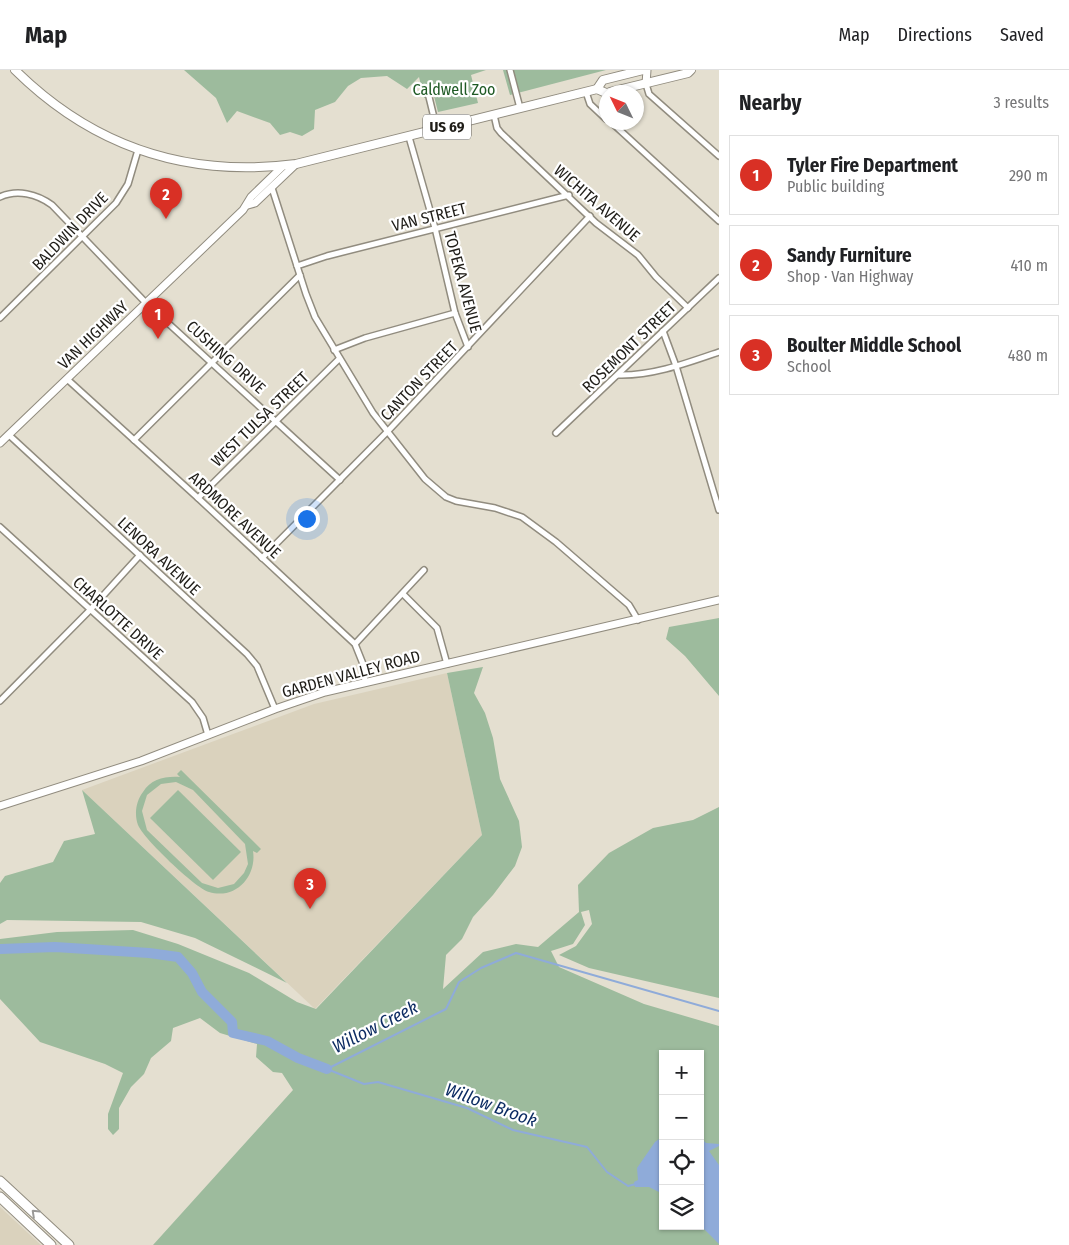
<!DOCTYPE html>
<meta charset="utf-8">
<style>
:root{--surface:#fff;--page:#f6f6f6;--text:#202124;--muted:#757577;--line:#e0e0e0;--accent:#d93025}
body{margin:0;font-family:"Fira Sans Condensed",sans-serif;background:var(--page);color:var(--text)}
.controls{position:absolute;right:15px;bottom:15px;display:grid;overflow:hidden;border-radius:0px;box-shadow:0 1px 4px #0004}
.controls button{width:45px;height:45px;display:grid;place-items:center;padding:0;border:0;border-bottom:1px solid var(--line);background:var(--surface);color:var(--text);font:25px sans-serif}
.compass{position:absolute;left:599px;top:15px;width:45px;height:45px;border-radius:50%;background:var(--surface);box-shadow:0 1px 4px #0004;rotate:313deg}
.you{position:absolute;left:306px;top:448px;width:18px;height:18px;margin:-12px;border:4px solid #fff;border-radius:50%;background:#1a73e8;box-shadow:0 0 0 8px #1a73e833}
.badge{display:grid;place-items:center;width:32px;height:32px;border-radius:50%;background:var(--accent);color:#fff;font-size:16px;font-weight:700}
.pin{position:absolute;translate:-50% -41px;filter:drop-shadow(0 1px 2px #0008)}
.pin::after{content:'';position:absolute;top:26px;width:18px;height:15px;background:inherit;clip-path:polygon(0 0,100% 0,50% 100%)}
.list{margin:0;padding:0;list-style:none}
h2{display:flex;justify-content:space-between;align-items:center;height:65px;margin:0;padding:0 20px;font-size:21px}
h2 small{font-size:16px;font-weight:400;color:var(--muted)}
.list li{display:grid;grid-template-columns:32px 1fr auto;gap:15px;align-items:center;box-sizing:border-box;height:80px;margin:0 10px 10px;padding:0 10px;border:1px solid var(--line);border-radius:0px}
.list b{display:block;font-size:19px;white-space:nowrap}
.list p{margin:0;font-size:16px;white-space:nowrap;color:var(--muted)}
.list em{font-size:16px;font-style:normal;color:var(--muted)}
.icon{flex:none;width:28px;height:28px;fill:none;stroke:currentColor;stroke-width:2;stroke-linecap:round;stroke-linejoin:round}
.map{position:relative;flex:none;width:719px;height:1175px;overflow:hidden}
header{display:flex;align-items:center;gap:30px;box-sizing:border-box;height:70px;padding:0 25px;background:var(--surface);border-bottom:1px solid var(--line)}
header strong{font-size:24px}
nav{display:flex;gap:28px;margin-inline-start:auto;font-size:18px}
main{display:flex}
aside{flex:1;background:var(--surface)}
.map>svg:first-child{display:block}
.built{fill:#dad2bd}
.green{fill:#9dbb9d;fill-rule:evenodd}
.water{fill:#8fabd9}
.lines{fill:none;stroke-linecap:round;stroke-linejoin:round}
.stream{stroke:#8fabd9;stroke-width:2}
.river{stroke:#8fabd9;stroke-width:10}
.street-casing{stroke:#918c7f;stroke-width:8}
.secondary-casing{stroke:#918c7f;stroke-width:9}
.primary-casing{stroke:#918c7f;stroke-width:10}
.highway-casing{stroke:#918c7f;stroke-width:11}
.street{stroke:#fff;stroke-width:5}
.secondary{stroke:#fff;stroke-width:7}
.primary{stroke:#fff;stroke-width:8}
.highway{stroke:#fff;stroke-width:9}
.oneway{stroke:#9a9997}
.labels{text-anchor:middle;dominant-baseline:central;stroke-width:4.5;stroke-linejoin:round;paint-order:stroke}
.shield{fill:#fff;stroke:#62615d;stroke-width:1}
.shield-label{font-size:15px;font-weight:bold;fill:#1f1d18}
.park-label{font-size:16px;fill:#1f5a25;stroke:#fff}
.street-label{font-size:16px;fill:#1f1d18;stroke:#fff}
.water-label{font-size:18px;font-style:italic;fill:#0d2c63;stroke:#fff}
</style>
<header>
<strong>Map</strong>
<nav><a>Map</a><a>Directions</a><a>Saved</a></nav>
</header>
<main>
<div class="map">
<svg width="719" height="1175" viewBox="0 0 719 1175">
<rect width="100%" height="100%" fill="#e4dfd0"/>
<g class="built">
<path d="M447,603L482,765L315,939L82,720L314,634Z"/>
<path d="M0,1137L41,1175H0Z"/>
</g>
<g class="green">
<path d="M184,0H486L471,5L478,33L438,42L434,26L424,28L419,7L407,19L387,6L361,8L348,16L335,32L315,40L314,59L302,66L290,62L280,65L270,53L237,41L227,53L216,28Z"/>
<path d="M503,0H606L510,25Z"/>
<path d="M719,548V626L685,586L666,569L669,557Z"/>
<path d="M483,597L474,623L485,643L493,668L500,709L519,751L522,777L515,796L493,825L473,847L462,869L446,885L443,919L483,882L516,874L538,877L579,842L578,815L609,783L653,758L693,750L719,737V928L589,898L559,885L576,876L592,854L589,840L581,842L585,855L573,874L551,881L559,897L644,934L719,956V1175H153L293,1020L282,1003L273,1002L256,987L257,974L220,963L200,948L173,958L171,971L151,988L144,1004L131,1017L119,1038V1059L113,1065L108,1059V1044L123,1003L105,994L40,972L0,929V869L57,862L133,860L178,874L249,903L297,932L316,939L482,765L447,603ZM663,984H700V1156H663Z"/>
<path d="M181,700L261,779L257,783L253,781C257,806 236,830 209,822C195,818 143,768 138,755C134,744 136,731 143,722C151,709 165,706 180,707L177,704ZM176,712L193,720L245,774L248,794L244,803L234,814L218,818L202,813L147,760L142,741L147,725L161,714Z"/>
<path d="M82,720L287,913L195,868L141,852L7,850L0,854V813L5,806L53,792L64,771L95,764Z"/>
<path d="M178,720L241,782L213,810L150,748Z"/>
</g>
<g class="water">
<path d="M663,1066V1124L649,1117H635L634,1112L638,1110L637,1098L655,1072Z"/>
<path d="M700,1067L706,1073L719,1074V1076L709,1081L719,1095V1174L700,1155Z"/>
</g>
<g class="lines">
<g class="stream">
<path d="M327,999L446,939L459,912L481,898L516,883L719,941"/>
<path d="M327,999L364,1014L378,1012L467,1038L513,1060L587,1077L607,1102L628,1116L636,1114"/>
</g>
<path class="river" d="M0,879L55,877L149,883L178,887L192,903L202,922L232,952L233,963L267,971L298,988L327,999"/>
<defs>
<g id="street">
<path d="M510,0L520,38"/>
<path d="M646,14L649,24L719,86"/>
<path d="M586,22L590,34L606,49"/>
<path d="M429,27L437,60"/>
<path d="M494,45L497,58L501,63L596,153L638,185L656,207L688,238"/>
<path d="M611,52L719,151"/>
<path d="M409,67L435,158L455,243L468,277"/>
<path d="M272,118L306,224L315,247L373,343L425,409L446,427L456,431L495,438L522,447L556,472L629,535L638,550"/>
<path d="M0,127C17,119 37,124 52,135L146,233L340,410"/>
<path d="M297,196L327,186L569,125"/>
<path d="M0,248L116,133L128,114L138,80"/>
<path d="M663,261L676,296L719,440"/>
<path d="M334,280L365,268L455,243"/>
<path d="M618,305C652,306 687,293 719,282"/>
<path d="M67,309L198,428L355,574L363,594L365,612"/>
<path d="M556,363L719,208"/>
<path d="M9,365L247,584L257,596L275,639"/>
<path d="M134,370L300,205"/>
<path d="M198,428L339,289"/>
<path d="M0,457L192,632L203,648L208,665"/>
<path d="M262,488L387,362L590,146"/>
<path d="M403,524L437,558L447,594"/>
<path d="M355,574L424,500"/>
<path d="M0,631L90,540L140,485"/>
</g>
<g id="secondary">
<path d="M646,14L647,0"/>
<path d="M248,135L255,133L296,94"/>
<path d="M0,373L243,140L251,127L283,96"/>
<path d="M0,736L141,691L275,639L325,622L719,530"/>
</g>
<g id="primary">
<path d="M15,0C93,77 188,108 296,94L597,19L606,23"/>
<path d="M597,19L603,10L643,0"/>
<path d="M610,22L688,3L691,0"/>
</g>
<g id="highway">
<path d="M0,1111L69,1175"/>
<path d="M0,1127L51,1175"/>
</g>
</defs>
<use href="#street" class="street-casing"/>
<use href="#secondary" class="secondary-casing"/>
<use href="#primary" class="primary-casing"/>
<use href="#highway" class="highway-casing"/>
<use href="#street" class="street"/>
<use href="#secondary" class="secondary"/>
<use href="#primary" class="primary"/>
<use href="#highway" class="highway"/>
</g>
<defs><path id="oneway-chevron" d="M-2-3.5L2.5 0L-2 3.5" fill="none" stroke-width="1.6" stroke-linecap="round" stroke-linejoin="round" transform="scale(1.25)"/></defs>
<use class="oneway" href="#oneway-chevron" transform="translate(35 1143) rotate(-137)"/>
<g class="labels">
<rect class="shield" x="423" y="44.5" width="48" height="25" rx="4"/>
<g class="shield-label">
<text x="447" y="57">US 69</text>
</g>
<g class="park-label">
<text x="454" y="19">Caldwell Zoo</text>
</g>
<g class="street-label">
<text transform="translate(597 133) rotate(41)">WICHITA AVENUE</text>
<text transform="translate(429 147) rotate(-14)">VAN STREET</text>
<text transform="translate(70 161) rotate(-46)">BALDWIN DRIVE</text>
<text transform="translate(463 212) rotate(75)">TOPEKA AVENUE</text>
<text transform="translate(93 265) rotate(-44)">VAN HIGHWAY</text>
<text transform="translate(629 277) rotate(-44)">ROSEMONT STREET</text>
<text transform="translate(226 287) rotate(42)">CUSHING DRIVE</text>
<text transform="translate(419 311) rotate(-46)">CANTON STREET</text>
<text transform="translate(260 349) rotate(-44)">WEST TULSA STREET</text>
<text transform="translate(235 445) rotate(43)">ARDMORE AVENUE</text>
<text transform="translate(159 486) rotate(43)">LENORA AVENUE</text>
<text transform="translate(118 548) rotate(42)">CHARLOTTE DRIVE</text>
<text transform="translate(351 604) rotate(-15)">GARDEN VALLEY ROAD</text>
</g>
<g class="water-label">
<text transform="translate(375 957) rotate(-27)">Willow Creek</text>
<text transform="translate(491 1035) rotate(20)">Willow Brook</text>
</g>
</g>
</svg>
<div class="controls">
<button>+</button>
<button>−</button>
<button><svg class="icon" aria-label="locate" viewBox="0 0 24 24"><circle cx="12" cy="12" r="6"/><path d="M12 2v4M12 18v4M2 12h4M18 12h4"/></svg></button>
<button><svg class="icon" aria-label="layers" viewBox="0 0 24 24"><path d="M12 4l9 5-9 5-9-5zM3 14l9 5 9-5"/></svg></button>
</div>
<svg class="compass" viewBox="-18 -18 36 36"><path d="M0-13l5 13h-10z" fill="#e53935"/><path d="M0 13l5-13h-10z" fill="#757577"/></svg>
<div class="you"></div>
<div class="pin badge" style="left:158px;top:269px">1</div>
<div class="pin badge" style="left:166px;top:149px">2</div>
<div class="pin badge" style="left:310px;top:839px">3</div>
</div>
<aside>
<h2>Nearby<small>3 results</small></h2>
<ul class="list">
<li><span class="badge">1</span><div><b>Tyler Fire Department</b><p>Public building</p></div><em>290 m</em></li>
<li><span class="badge">2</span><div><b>Sandy Furniture</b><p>Shop · Van Highway</p></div><em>410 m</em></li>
<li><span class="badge">3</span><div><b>Boulter Middle School</b><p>School</p></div><em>480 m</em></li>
</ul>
</aside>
</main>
